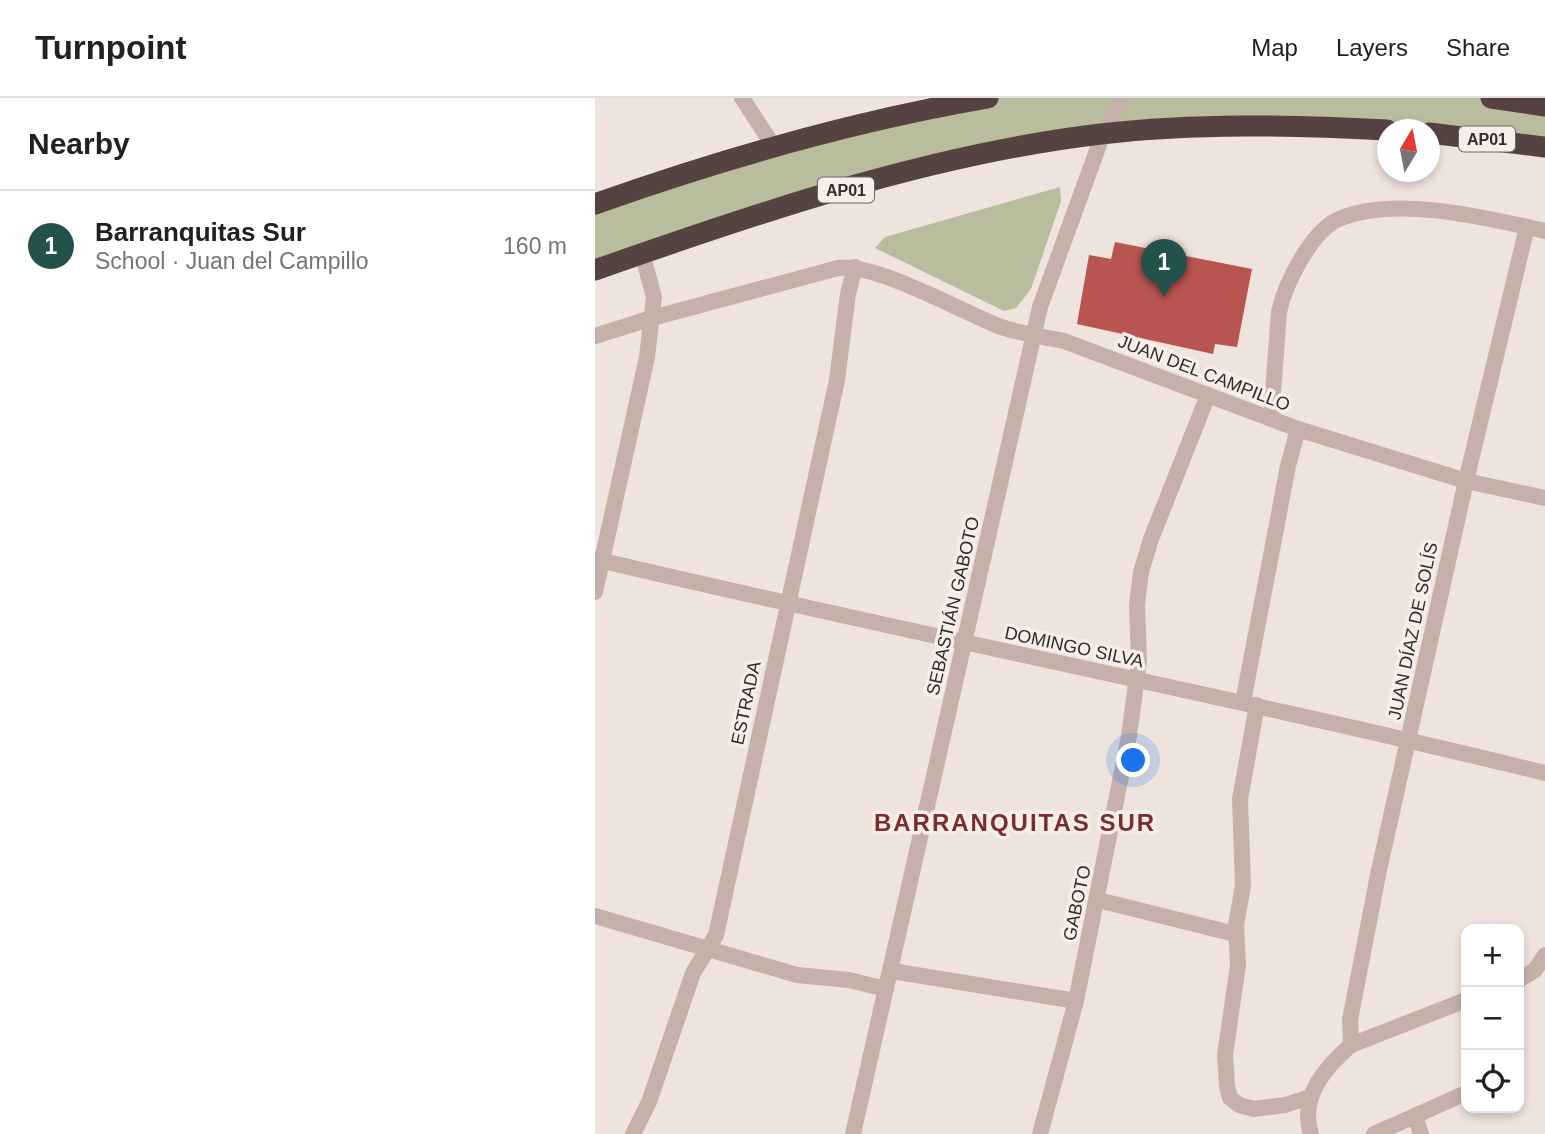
<!DOCTYPE html>
<meta charset="utf-8">
<style>
:root{--surface:#fff;--page:#f6f6f6;--text:#202124;--muted:#757577;--line:#e0e0e0;--accent:#23514b}
body{margin:0;font-family:Arial,sans-serif;background:var(--page);color:var(--text)}
.controls{position:absolute;right:21px;bottom:21px;display:grid;overflow:hidden;border-radius:14px;box-shadow:0 4px 10px #0003}
.controls button{width:63px;height:63px;display:grid;place-items:center;padding:0;border:0;border-bottom:2px solid var(--line);background:var(--surface);color:var(--text);font:35px sans-serif}
.compass{position:absolute;left:782px;top:21px;width:63px;height:63px;border-radius:50%;background:var(--surface);box-shadow:0 4px 10px #0003;rotate:10deg}
.you{position:absolute;left:539px;top:663px;width:24px;height:24px;margin:-18px;border:5px solid #fff;border-radius:50%;background:#1a73e8;box-shadow:0 0 0 10px #1a73e833}
.badge{display:grid;place-items:center;width:46px;height:46px;border-radius:50%;background:var(--accent);color:#fff;font-size:23px;font-weight:700}
.pin{position:absolute;translate:-50% -58px;filter:drop-shadow(0 2px 4px #0008)}
.pin::after{content:'';position:absolute;top:37px;width:24px;height:21px;background:inherit;clip-path:polygon(0 0,100% 0,50% 100%)}
.list{margin:0;padding:0;list-style:none}
h2{display:flex;justify-content:space-between;align-items:center;height:91px;margin:0;padding:0 28px;font-size:30px}
h2 small{font-size:23px;font-weight:400;color:var(--muted)}
.list li{display:grid;grid-template-columns:46px 1fr auto;gap:21px;align-items:center;box-sizing:border-box;height:112px;padding:0 28px;border-top:2px solid var(--line)}
.list b{display:block;font-size:26px;white-space:nowrap}
.list p{margin:0;font-size:23px;white-space:nowrap;color:var(--muted)}
.list em{font-size:23px;font-style:normal;color:var(--muted)}
.icon{flex:none;width:38px;height:38px;fill:none;stroke:currentColor;stroke-width:2;stroke-linecap:round;stroke-linejoin:round}
.map{position:relative;flex:none;width:950px;height:1036px;overflow:hidden}
header{display:flex;align-items:center;gap:42px;box-sizing:border-box;height:98px;padding:0 35px;background:var(--surface);border-bottom:2px solid var(--line)}
header strong{font-size:33px}
nav{display:flex;gap:38px;margin-inline-start:auto;font-size:24px}
main{display:flex}
aside{flex:1;background:var(--surface)}
.map>svg:first-child{display:block}
.green{fill:#b9bd9e}
.building{fill:#b95551}
.lines{fill:none;stroke-linecap:round;stroke-linejoin:round}
.street{stroke:#c6b1aa;stroke-width:16}
.highway{stroke:#544341;stroke-width:21}
.labels{text-anchor:middle;dominant-baseline:central;stroke-width:7;stroke-linejoin:round;paint-order:stroke}
.shield{fill:#f7eee9;stroke:#6e6563;stroke-width:2}
.shield-label{font-size:16px;font-weight:bold;fill:#342a29}
.street-label{font-size:18px;fill:#342a29;stroke:#f7eee9}
.district-label{font-size:24px;font-weight:bold;letter-spacing:2px;fill:#7b2d2b;stroke:#f7eee9}
</style>
<header>
<strong>Turnpoint</strong>
<nav><a>Map</a><a>Layers</a><a>Share</a></nav>
</header>
<main>
<aside>
<h2>Nearby<small></small></h2>
<ul class="list">
<li><span class="badge">1</span><div><b>Barranquitas Sur</b><p>School · Juan del Campillo</p></div><em>160 m</em></li>
</ul>
</aside>
<div class="map">
<svg width="950" height="1036" viewBox="0 0 950 1036">
<rect width="100%" height="100%" fill="#efe3dd"/>
<g class="green">
<path d="M393,0H896L950,8V49L834,32L732,29L398,53L0,172V106Z"/>
<path d="M465,89L466,103L436,191L421,210L409,213L280,150L290,139Z"/>
</g>
<path class="building" d="M520,144L657,171L642,249L620,246L618,256L482,226L494,157L516,161Z"/>
<g class="lines">
<g class="street">
<path d="M147,0L179,49"/>
<path d="M0,238L57,220L243,170C278,164 364,212 401,227C423,236 446,238 469,243L703,331L871,383L950,400"/>
<path d="M676,321L684,214C690,186 716,133 744,121C801,97 892,120 950,133"/>
<path d="M0,461C316,536 635,598 950,675"/>
<path d="M0,494L52,259L59,199L47,155"/>
<path d="M648,604L693,368L703,331"/>
<path d="M662,607L645,701L648,787L641,827L643,867L630,957L632,988L635,1000L644,1007L659,1011L690,1007L715,999"/>
<path d="M503,802L640,836"/>
<path d="M0,818L202,877L254,882L291,891"/>
<path d="M297,873L481,903"/>
<path d="M924,882L940,872L950,857"/>
<path d="M756,947L755,922L784,772L871,383L932,129"/>
<path d="M820,1018L826,1036"/>
<path d="M38,1036L54,1004L98,875L121,837L242,282L253,196L260,169"/>
<path d="M258,1036L445,209L508,36L528,0"/>
<path d="M445,1036L481,903L534,638L544,563L542,507L546,474L556,441L613,297"/>
<path d="M716,1036C704,999 730,970 756,947L871,902"/>
<path d="M779,1036L871,995"/>
</g>
<g class="highway">
<path d="M896,0L950,8"/>
<path d="M834,35L950,49"/>
<path d="M0,106C127,61 259,23 393,0"/>
<path d="M0,172C162,115 335,56 506,36C601,25 698,27 792,32"/>
</g>
</g>
<g class="labels">
<g class="shield">
<rect x="864" y="28.5" width="56" height="25" rx="5"/>
<rect x="223" y="79.5" width="56" height="25" rx="5"/>
</g>
<g class="shield-label">
<text x="892" y="41">AP01</text>
<text x="251" y="92">AP01</text>
</g>
<g class="street-label">
<text transform="translate(609 275) rotate(21)">JUAN DEL CAMPILLO</text>
<text transform="translate(358 508) rotate(-77)">SEBASTIÁN GABOTO</text>
<text transform="translate(818 533) rotate(-78)">JUAN DÍAZ DE SOLÍS</text>
<text transform="translate(479 549) rotate(12)">DOMINGO SILVA</text>
<text transform="translate(151 605) rotate(-78)">ESTRADA</text>
<text transform="translate(482 805) rotate(-78)">GABOTO</text>
</g>
<g class="district-label">
<text x="420" y="724">BARRANQUITAS SUR</text>
</g>
</g>
</svg>
<div class="controls">
<button>+</button>
<button>−</button>
<button><svg class="icon" aria-label="locate" viewBox="0 0 24 24"><circle cx="12" cy="12" r="6"/><path d="M12 2v4M12 18v4M2 12h4M18 12h4"/></svg></button>
</div>
<svg class="compass" viewBox="-18 -18 36 36"><path d="M0-13l5 13h-10z" fill="#e53935"/><path d="M0 13l5-13h-10z" fill="#757577"/></svg>
<div class="you"></div>
<div class="pin badge" style="left:569px;top:199px">1</div>
</div>
</main>
